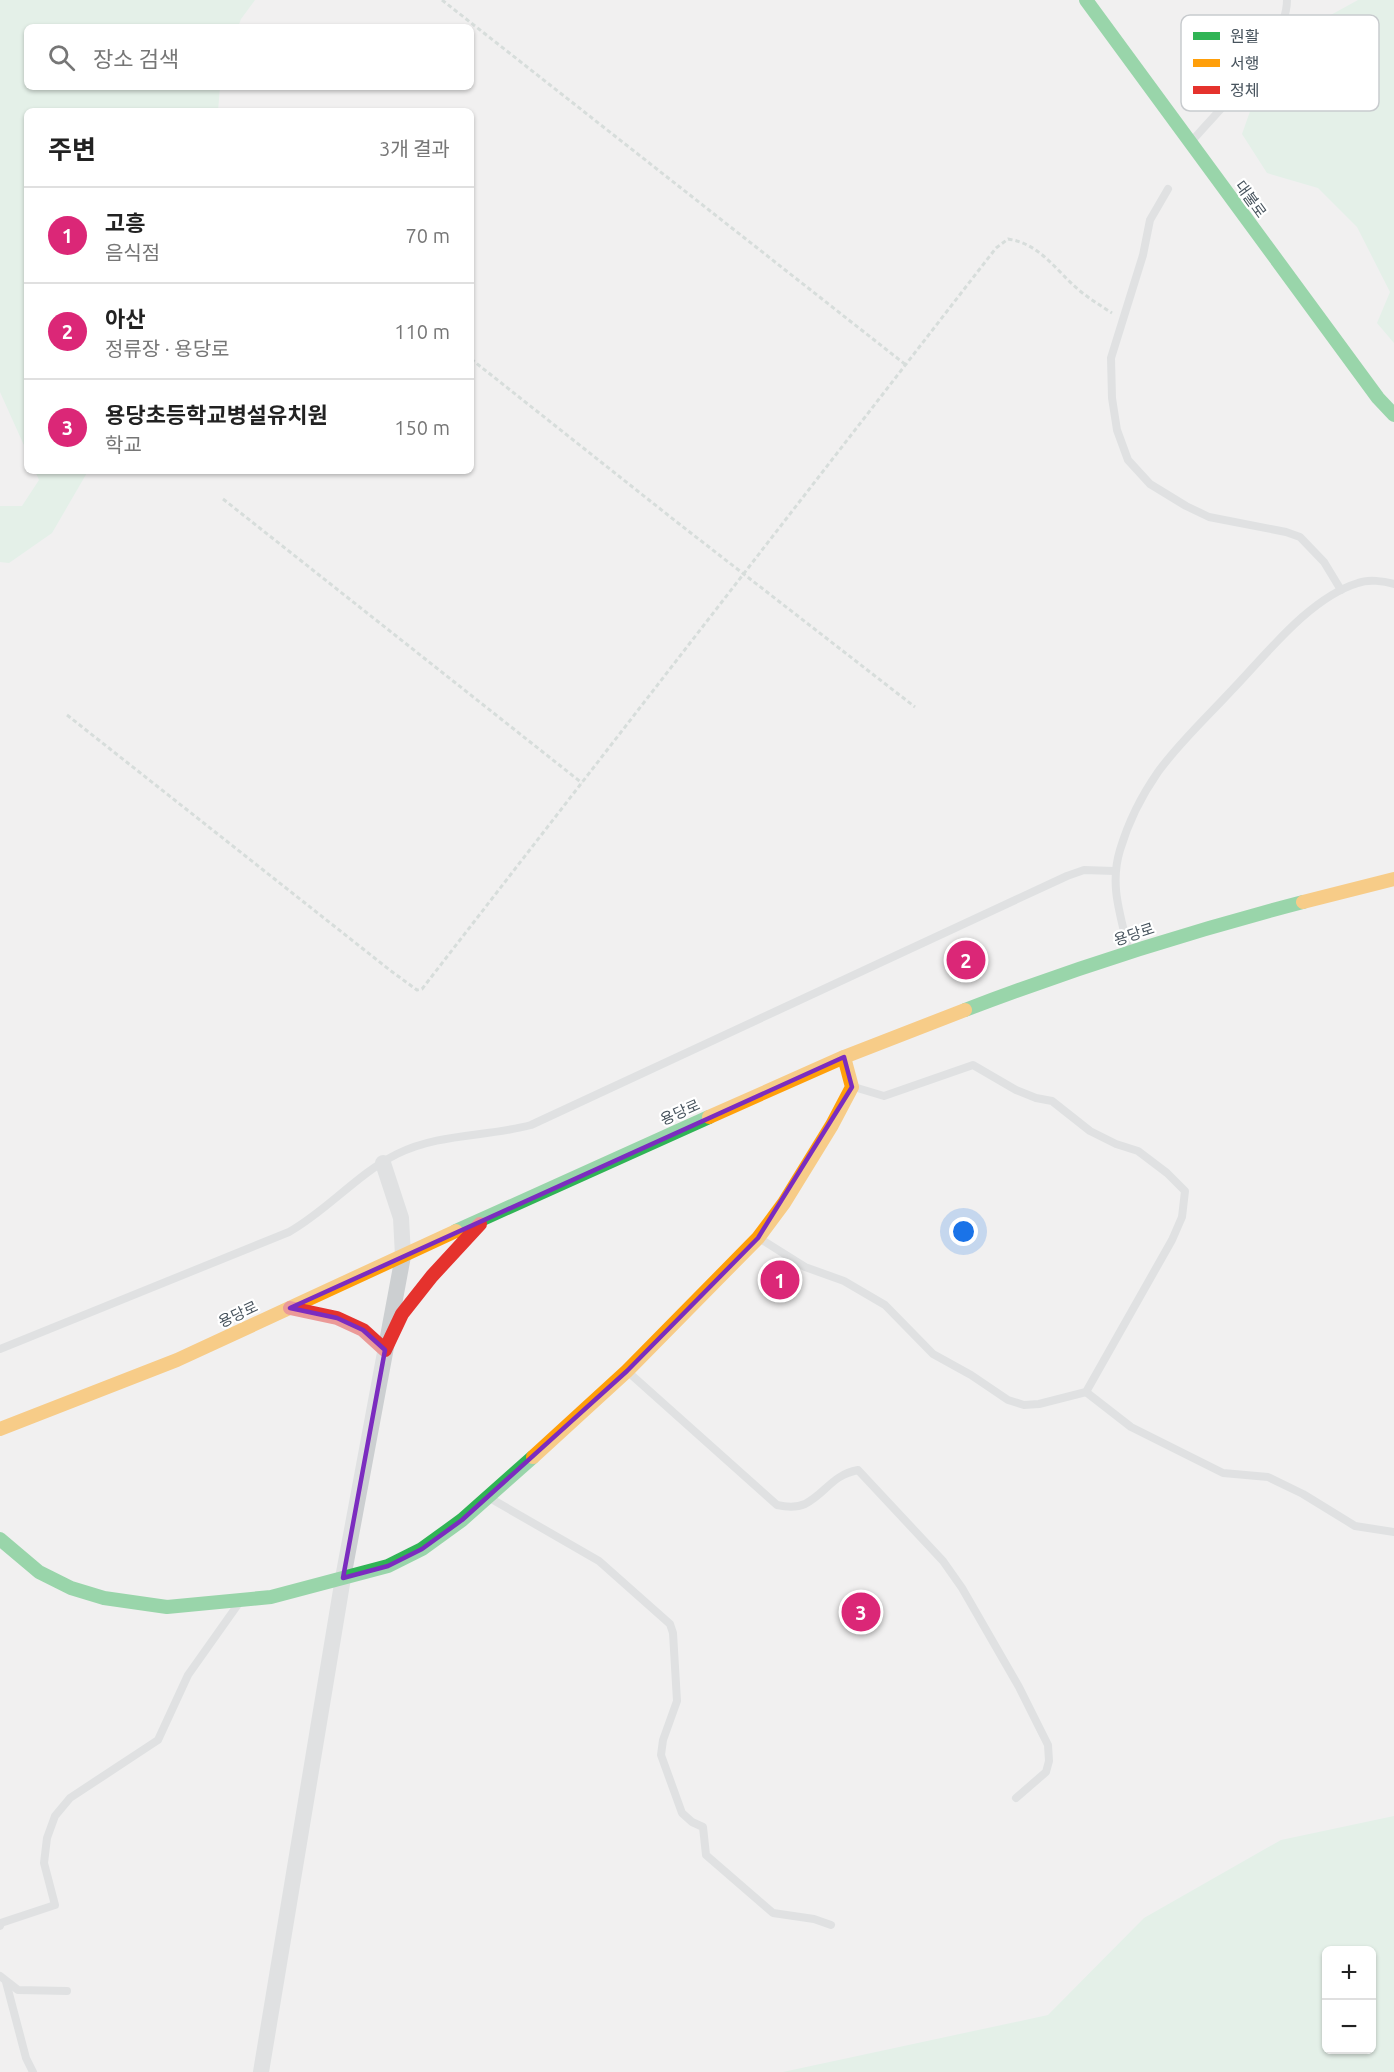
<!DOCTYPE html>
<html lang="ko">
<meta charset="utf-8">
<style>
:root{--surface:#fff;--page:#f2f2f2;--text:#222;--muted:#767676;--line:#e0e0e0;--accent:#db2777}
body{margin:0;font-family:Ubuntu,"Noto Sans KR",sans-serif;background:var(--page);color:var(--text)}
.controls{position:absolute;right:18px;bottom:18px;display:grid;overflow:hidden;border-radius:9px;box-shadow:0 2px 4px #0004}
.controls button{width:54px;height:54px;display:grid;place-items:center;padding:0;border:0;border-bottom:2px solid var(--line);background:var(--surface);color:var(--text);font:30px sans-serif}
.you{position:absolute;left:964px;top:1232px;width:21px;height:21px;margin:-15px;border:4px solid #fff;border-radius:50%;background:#1a73e8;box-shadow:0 0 0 9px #1a73e833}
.badge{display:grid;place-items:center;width:39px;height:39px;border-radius:50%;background:var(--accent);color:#fff;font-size:20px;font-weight:700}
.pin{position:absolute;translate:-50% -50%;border:3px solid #fff;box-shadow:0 2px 6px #0006}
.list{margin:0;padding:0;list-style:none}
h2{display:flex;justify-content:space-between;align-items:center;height:78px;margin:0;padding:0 24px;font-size:26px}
h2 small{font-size:20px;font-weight:400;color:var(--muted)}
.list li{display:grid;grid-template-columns:39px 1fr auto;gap:18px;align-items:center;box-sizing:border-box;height:96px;padding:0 24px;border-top:2px solid var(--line)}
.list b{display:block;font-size:22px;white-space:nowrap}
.list p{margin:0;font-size:20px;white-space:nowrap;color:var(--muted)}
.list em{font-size:20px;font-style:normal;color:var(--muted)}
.icon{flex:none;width:33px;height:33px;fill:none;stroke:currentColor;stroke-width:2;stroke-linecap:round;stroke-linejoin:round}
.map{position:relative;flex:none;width:1394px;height:2072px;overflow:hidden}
.search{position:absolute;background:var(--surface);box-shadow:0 2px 4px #0004;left:24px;top:24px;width:450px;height:66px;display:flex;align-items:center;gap:15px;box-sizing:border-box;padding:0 21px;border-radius:9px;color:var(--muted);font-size:22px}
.panel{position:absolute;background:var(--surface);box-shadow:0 2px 4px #0004;left:24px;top:108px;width:450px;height:366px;border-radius:9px}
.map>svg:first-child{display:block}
.green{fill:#d4f0de;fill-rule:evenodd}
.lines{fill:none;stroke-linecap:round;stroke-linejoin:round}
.path{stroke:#b9c6c1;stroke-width:3;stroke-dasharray:4.5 3;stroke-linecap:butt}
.lane{stroke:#cccfd1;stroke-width:8}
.street{stroke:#cccfd1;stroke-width:16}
.fast{stroke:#30b455;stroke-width:14}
.slow{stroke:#ff9f0a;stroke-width:14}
.jam{stroke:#e5322d;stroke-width:14}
.marked{fill:none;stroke:#7b2cbf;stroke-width:4.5;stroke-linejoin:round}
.labels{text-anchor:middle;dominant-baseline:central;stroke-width:4.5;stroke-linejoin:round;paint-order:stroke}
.street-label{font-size:15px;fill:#47535d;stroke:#fff}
.key{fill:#fff;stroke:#c8cbce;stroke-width:1.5}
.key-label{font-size:16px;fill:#47535d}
</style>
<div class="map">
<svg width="1394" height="2072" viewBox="0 0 1394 2072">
<rect width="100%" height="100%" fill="#f1f0f0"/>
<g class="green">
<path d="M0,0H255L241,19L238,27H27V87H220L218,111H27V452L0,392Z"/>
<path d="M1358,0H1394V343L1377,323L1390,292L1357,227L1318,188L1267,173L1242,134L1259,86L1318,22Z"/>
<path d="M35,471H88L52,533L9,563L0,562V506H22L39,480Z"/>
<path d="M1394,1816V2072H783L1048,2015L1144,1918L1281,1840ZM1372,1950V2050H1326V1950Z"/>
</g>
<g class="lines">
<g class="path">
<path d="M442,0L906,365"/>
<path d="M471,359L678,523L915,707"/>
<path d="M223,499L582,783"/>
<path d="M67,715L391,971L417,990L422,989L996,248L1008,239C1041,244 1056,271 1080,291C1090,299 1101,306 1112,313"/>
</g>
<g class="lane">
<path d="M1192,141C1221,107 1287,45 1287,0"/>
<path d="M1168,189L1150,220L1143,255L1111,358L1112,398L1117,430L1128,460L1150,484L1186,506L1209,517L1286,532L1300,537L1324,562L1341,590"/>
<path d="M1129,952C1121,916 1109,886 1120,850C1128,823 1142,795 1158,772C1179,743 1207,717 1231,691C1266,655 1309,598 1358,583C1368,579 1384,581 1394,584"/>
<path d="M759,1238L805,1267L844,1281L885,1305L933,1354L971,1375L1008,1400L1024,1405L1039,1404L1086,1392L1172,1240L1182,1217L1185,1191L1167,1173L1138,1151L1116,1144L1090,1131L1052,1101L1036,1098L1016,1090L973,1065L884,1096L854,1087"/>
<path d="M0,1349L289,1232C328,1210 357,1174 397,1154C439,1133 487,1137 531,1125L1067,876L1084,870L1114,871"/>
<path d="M627,1371L777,1505C786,1507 796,1508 805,1504C826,1493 832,1475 858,1470L943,1561L962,1588L1019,1687L1048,1745L1049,1761L1046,1772L1016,1798"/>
<path d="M1086,1392L1131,1427L1223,1473L1268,1477L1303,1494L1355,1526L1394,1532"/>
<path d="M488,1497L599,1561L670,1624L673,1633L677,1701L663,1740L661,1755L682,1813L692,1822L703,1827L706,1855L773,1913L814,1919L831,1925"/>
<path d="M0,1926L1,1923L55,1905L44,1863L47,1838L55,1816L70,1798L158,1740L188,1675L239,1603"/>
<path d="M0,1976L18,1990L67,1991"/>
<path d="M6,1982L26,2058L33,2072"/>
</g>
<path class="street" d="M261,2072L343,1578L403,1256L401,1218L383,1163"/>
<g class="fast">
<path d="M1086,0L1378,398L1394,415"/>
<path d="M965,1010C1075,968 1188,932 1303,902"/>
<path d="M456,1231L709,1117"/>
<path d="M0,1539L39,1572L71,1588L104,1598L167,1607L271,1597L388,1566L422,1549L462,1520L533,1457"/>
</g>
<g class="slow">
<path d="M1303,902L1394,879"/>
<path d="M709,1117L844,1057L965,1010"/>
<path d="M0,1429L177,1360L456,1231"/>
<path d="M533,1457L627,1371L758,1238L784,1203L832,1125L852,1087L844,1057"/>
</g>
<path class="jam" d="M290,1308L337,1318L363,1330L385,1350L402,1314L432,1276L480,1224"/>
</g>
<path d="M0 0H1394V2072H0ZM844,1057L852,1087L758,1238L627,1371L462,1520L422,1549L388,1566L343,1578L385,1350L363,1330L337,1318L290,1308Z" fill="#f1f0f0" fill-opacity=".55" fill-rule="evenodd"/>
<path class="marked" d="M844,1057L852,1087L758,1238L627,1371L462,1520L422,1549L388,1566L343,1578L385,1350L363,1330L337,1318L290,1308Z"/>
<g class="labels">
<g class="street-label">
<text transform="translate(1251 199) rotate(54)">대불로</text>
<text transform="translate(1134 934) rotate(-18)">용당로</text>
<text transform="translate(680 1112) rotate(-24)">용당로</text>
<text transform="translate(238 1314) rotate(-25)">용당로</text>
</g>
</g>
<rect x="1181" y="15" width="198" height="96" rx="9" class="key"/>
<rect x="1193" y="32" width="27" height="8" fill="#30b455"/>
<rect x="1193" y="59" width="27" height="8" fill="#ff9f0a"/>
<rect x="1193" y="86" width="27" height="8" fill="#e5322d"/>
<g class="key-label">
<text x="1230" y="42">원활</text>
<text x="1230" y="69">서행</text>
<text x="1230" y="96">정체</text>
</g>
</svg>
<div class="controls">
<button>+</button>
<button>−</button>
</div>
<div class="you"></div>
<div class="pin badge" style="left:780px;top:1280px">1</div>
<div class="pin badge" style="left:966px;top:960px">2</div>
<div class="pin badge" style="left:861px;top:1612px">3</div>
<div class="search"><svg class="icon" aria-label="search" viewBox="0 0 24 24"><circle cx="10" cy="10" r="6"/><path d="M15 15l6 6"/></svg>장소 검색</div>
<section class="panel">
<h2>주변<small>3개 결과</small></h2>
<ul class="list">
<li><span class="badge">1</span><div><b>고흥</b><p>음식점</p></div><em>70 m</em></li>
<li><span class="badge">2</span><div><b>아산</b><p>정류장 · 용당로</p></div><em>110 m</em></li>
<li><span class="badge">3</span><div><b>용당초등학교병설유치원</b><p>학교</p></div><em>150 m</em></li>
</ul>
</section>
</div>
